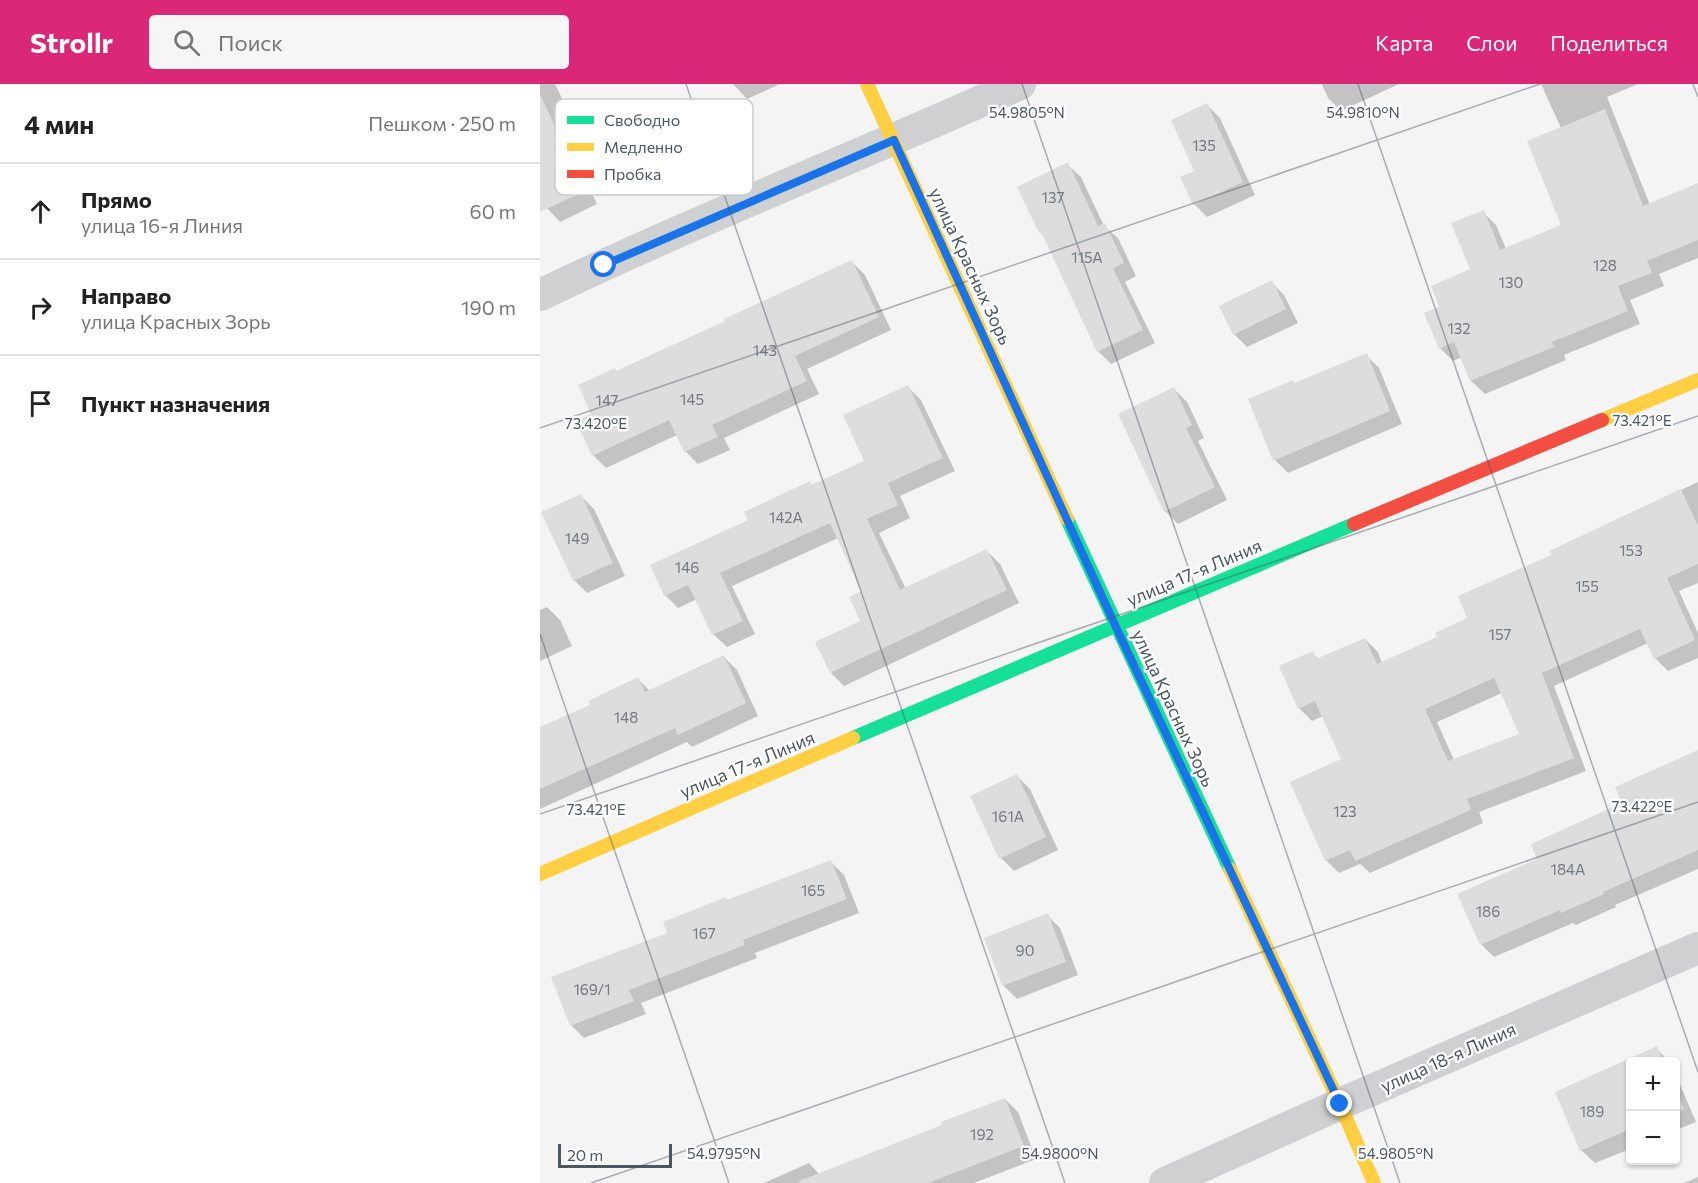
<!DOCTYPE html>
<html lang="ru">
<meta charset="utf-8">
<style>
:root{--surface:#fff;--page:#f6f6f6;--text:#222;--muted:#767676;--line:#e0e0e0;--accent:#db2777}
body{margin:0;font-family:Commissioner,sans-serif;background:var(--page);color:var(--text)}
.controls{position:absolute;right:18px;bottom:18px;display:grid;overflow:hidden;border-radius:6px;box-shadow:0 2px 4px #0004}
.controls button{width:54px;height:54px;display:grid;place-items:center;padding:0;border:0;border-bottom:2px solid var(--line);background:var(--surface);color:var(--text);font:30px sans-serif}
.scale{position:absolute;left:18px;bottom:15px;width:114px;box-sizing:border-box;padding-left:6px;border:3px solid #4a5661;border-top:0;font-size:16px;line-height:21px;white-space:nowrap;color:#4a5661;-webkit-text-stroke:4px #fff;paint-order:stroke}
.stop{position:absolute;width:18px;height:18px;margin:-14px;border:4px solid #1a73e8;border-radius:50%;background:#fff}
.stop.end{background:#1a73e8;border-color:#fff;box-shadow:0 2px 6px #0008}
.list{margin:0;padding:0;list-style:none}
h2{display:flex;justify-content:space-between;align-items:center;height:78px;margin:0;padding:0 24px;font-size:26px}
h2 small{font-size:20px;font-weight:400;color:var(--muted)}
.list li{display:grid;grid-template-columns:39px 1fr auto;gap:18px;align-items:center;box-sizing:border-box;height:96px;padding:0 24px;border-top:2px solid var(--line)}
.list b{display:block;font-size:22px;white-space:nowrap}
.list p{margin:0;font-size:20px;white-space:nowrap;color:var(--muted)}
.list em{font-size:20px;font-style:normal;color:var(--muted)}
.icon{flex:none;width:33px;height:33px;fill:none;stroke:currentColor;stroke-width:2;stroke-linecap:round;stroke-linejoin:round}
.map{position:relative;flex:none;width:1158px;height:1099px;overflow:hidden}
header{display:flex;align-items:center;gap:36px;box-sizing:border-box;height:84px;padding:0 30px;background:var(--accent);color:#fff}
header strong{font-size:28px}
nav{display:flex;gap:33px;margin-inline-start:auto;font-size:21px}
.search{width:420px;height:54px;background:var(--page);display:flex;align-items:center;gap:15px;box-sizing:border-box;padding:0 21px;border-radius:6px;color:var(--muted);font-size:22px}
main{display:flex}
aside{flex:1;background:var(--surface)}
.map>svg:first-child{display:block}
.shadow{fill:#0003;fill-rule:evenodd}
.building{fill:#ddddde;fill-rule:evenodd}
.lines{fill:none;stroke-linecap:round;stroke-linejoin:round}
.street{stroke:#ced0d2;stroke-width:32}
.fast{stroke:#16e098;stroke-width:14}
.slow{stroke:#ffcf43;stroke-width:14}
.jam{stroke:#f24e42;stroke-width:14}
.route{stroke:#1a73e8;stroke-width:8}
.ticks{fill:none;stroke:#4a5661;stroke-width:1.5;stroke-opacity:0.45}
.labels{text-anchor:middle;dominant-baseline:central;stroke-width:4.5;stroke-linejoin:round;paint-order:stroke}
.number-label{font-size:15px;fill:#707881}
.street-label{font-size:18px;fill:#4a5661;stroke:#fff}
.key{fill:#fff;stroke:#c9ccd0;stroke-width:1.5}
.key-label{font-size:16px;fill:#4a5661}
.ticks-label{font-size:15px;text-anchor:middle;fill:#4a5661;stroke:#fff;stroke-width:4.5;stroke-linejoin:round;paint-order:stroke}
</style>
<header>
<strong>Strollr</strong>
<div class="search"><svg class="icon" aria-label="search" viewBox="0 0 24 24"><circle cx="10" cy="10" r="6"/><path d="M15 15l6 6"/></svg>Поиск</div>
<nav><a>Карта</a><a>Слои</a><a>Поделиться</a></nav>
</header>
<main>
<aside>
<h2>4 мин<small>Пешком · 250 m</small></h2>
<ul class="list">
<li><svg class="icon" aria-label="ahead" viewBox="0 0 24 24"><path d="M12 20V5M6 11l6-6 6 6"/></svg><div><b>Прямо</b><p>улица 16-я Линия</p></div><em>60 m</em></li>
<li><svg class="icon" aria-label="right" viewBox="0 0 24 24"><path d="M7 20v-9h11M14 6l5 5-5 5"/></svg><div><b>Направо</b><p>улица Красных Зорь</p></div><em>190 m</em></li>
<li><svg class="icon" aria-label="arrive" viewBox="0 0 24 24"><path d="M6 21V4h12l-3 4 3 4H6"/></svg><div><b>Пункт назначения</b></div></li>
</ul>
</aside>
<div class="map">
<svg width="1158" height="1099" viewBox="0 0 1158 1099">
<rect width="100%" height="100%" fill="#f4f4f4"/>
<g class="shadow">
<path d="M0,0H15L29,29L17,34L57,120L20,138L7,124L0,110Z"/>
<path d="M193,0H240L207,15Z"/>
<path d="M782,0H859L801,27L788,14Z"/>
<path d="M1001,0H1098L1067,13L1110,121L1158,101V174L1119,190L1124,202L1090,216L1100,240L1024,271L1026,276L945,310L931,297L922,273L913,277L900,264L901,224L932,186L943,128L956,141L966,165L1023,142L1021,44Z"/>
<path d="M667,21L680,34L715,111L667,133L654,120L656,88Z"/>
<path d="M527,80L541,93L564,142L578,154L596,192L585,198L615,259L571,280L558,267L505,152L500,148Z"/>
<path d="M312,178L325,191L351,246L267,285L279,310L184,354L190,366L158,380L145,367L137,351L66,384L53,371V330L77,288Z"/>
<path d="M731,198L744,211L758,239L707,263L694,250Z"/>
<path d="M826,271L839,284L862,340L748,389L735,376L754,300Z"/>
<path d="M368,303L381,316L415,387L360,412L370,434L339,449L366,505L447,467L460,480L479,519L304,602L291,589L322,538L323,508L298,454L192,502L215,550L187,563L173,550L157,515L138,524L125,511L210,437L269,399L273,402L326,378Z"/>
<path d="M634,305L647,318L664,354L658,357L687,416L638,440L625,427Z"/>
<path d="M1158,398V499L1139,507L1158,549V574L1128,587L1115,574L1108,559L1014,602L1046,687L939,728L943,739L830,789L820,780L799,789L786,776L803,676L783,632L772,637L759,624L772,569L779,576L825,555L838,568L842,579L898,554L929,535L1012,472L1065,441ZM962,609L981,651L914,676L897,638Z"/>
<path d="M41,412L54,425L85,492L47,509L34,496Z"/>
<path d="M7,523L20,536L32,562L0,577V526Z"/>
<path d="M184,573L197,586L218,632L152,663L147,658L0,725V648L98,595L110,607Z"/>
<path d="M1158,667V785L1075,821L1076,823L1036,841L1033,839L954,873L941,860L999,775L1084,720Z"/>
<path d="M477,692L490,705L518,766L474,787L461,774Z"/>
<path d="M291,778L304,791L319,829L215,869L217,874L101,919L106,930L44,954L31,941L129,849L189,818Z"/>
<path d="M507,831L520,844L538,891L477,915L464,902L446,855Z"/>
<path d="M1116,964L1130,978H1090V1065L1055,1079L1041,1066L1017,1009Z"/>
<path d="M1136,991L1156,1038L1136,1046Z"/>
<path d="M465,1015L478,1028L496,1075L434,1099H224L269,1079L279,1090L404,1042Z"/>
<path d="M1158,1093V1099H1144Z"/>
</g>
<g class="building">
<path d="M0,10L45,107L0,128Z"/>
<path d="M667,19L703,98L653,121L640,93L654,87L631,36Z"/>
<path d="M1065,25L1103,122L1158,99V156L1107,177L1112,189L1078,202L1088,227L1012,258L1014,263L930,297L914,258L899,265L884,229L899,223L891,202L930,185L911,139L944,126L960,166L1021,141L987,57Z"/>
<path d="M528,78L558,142L565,139L584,179L573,184L603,246L557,268L501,148L499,149L477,103Z"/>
<path d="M312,176L339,233L255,272L267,297L172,341L178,353L144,368L129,336L52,372L36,337L51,330L38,301L75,284L76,287L185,237L184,235Z"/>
<path d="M732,196L746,225L693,251L679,222Z"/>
<path d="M827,269L850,327L733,377L708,315L753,296L754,299Z"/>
<path d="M368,301L403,374L348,399L358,421L327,435L360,506L447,465L467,506L290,589L275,558L320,537L309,513L321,507L290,439L180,489L203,537L172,551L148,501L124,512L110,481L208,436L204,428L270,397L271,401L324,377L303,331Z"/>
<path d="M634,303L652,341L646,344L675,403L624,428L578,330Z"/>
<path d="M1141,405L1158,442V480L1127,494L1155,556L1114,575L1100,545L1002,589L1034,674L927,715L931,726L815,777L810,766L785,777L750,698L801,675L775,617L758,625L739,582L773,567L776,575L825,554L837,580L897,553L895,549L927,534L918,512L1011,471L1009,467ZM954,594L979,650L908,677L885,625Z"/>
<path d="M41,410L73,479L33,497L1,428Z"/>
<path d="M184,571L206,619L138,651L135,644L0,705V643L50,621L48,617L98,593L105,608Z"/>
<path d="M1158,666V766L1063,808L1064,810L1021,829L1020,826L940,861L917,810L997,775L991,760L1082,719L1075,703Z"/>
<path d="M477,690L506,753L459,775L430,712Z"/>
<path d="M291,776L307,815L203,856L205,861L89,906L94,917L30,942L11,893L127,849L123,838L186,813L187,816Z"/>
<path d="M508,829L526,878L462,902L444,854Z"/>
<path d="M1117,962L1124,978H1090V1045L1040,1067L1015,1008Z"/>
<path d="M1136,1005L1144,1025L1136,1029Z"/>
<path d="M465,1014L484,1062L388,1099H259V1097L402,1041L401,1038Z"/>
</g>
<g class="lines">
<g class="street">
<path d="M0,211C157,136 321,71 480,0"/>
<path d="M625,1099L800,1020L1158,864"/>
</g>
<g class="fast">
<path d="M527,435L690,785"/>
<path d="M313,654L814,440"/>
</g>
<g class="slow">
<path d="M327,0L527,435"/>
<path d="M1062,336L1158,296"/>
<path d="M690,785L800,1020L834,1099"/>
<path d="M0,790L313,654"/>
</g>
<path class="jam" d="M814,440L1062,336"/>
</g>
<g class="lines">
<path class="route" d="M64,181L354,56L575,541L800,1020"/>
</g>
<path class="ticks" d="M146,0L525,1099M482,0L860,1099M818,0L1158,988M1153,0L1158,13M0,344L1000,0M0,550L189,1099M0,730L1158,332M51,1099L1158,718"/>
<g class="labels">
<g class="number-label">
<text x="664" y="61">135</text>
<text x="513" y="113">137</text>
<text x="547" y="173">115А</text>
<text x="1065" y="181">128</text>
<text x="971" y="198">130</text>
<text x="919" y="244">132</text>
<text x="225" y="266">143</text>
<text x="152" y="315">145</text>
<text x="67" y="316">147</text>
<text x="246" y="433">142А</text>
<text x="37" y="454">149</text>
<text x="1091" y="466">153</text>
<text x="147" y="483">146</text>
<text x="1047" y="502">155</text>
<text x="960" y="550">157</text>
<text x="86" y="633">148</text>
<text x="805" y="727">123</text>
<text x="468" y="732">161А</text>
<text x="1028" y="785">184А</text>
<text x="273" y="806">165</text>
<text x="948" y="827">186</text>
<text x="164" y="849">167</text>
<text x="485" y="866">90</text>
<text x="52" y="905">169/1</text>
<text x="1052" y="1027">189</text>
<text x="442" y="1050">192</text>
</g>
<g class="street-label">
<text transform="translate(431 182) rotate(65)">улица Красных Зорь</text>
<text transform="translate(654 488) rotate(-23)">улица 17-я Линия</text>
<text transform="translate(634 624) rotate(65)">улица Красных Зорь</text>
<text transform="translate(207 680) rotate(-23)">улица 17-я Линия</text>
<text transform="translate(908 973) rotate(-24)">улица 18-я Линия</text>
</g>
</g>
<rect x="15" y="15" width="198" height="96" rx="9" class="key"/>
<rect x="27" y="32" width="27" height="8" fill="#16e098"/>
<rect x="27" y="59" width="27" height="8" fill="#ffcf43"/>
<rect x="27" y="86" width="27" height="8" fill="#f24e42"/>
<g class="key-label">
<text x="64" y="42">Свободно</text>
<text x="64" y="69">Медленно</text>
<text x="64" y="96">Пробка</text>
</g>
<g class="ticks-label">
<text x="823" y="34">54.9810°N</text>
<text x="487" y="34">54.9805°N</text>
<text x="1102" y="342">73.421°E</text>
<text x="56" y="345">73.420°E</text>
<text x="1102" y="728">73.422°E</text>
<text x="56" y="731">73.421°E</text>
<text x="184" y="1075">54.9795°N</text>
<text x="520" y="1075">54.9800°N</text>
<text x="856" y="1075">54.9805°N</text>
</g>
</svg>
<div class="controls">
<button>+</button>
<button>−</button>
</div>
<div class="scale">20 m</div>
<div class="stop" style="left:64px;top:181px"></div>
<div class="stop end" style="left:800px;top:1020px"></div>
</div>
</main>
